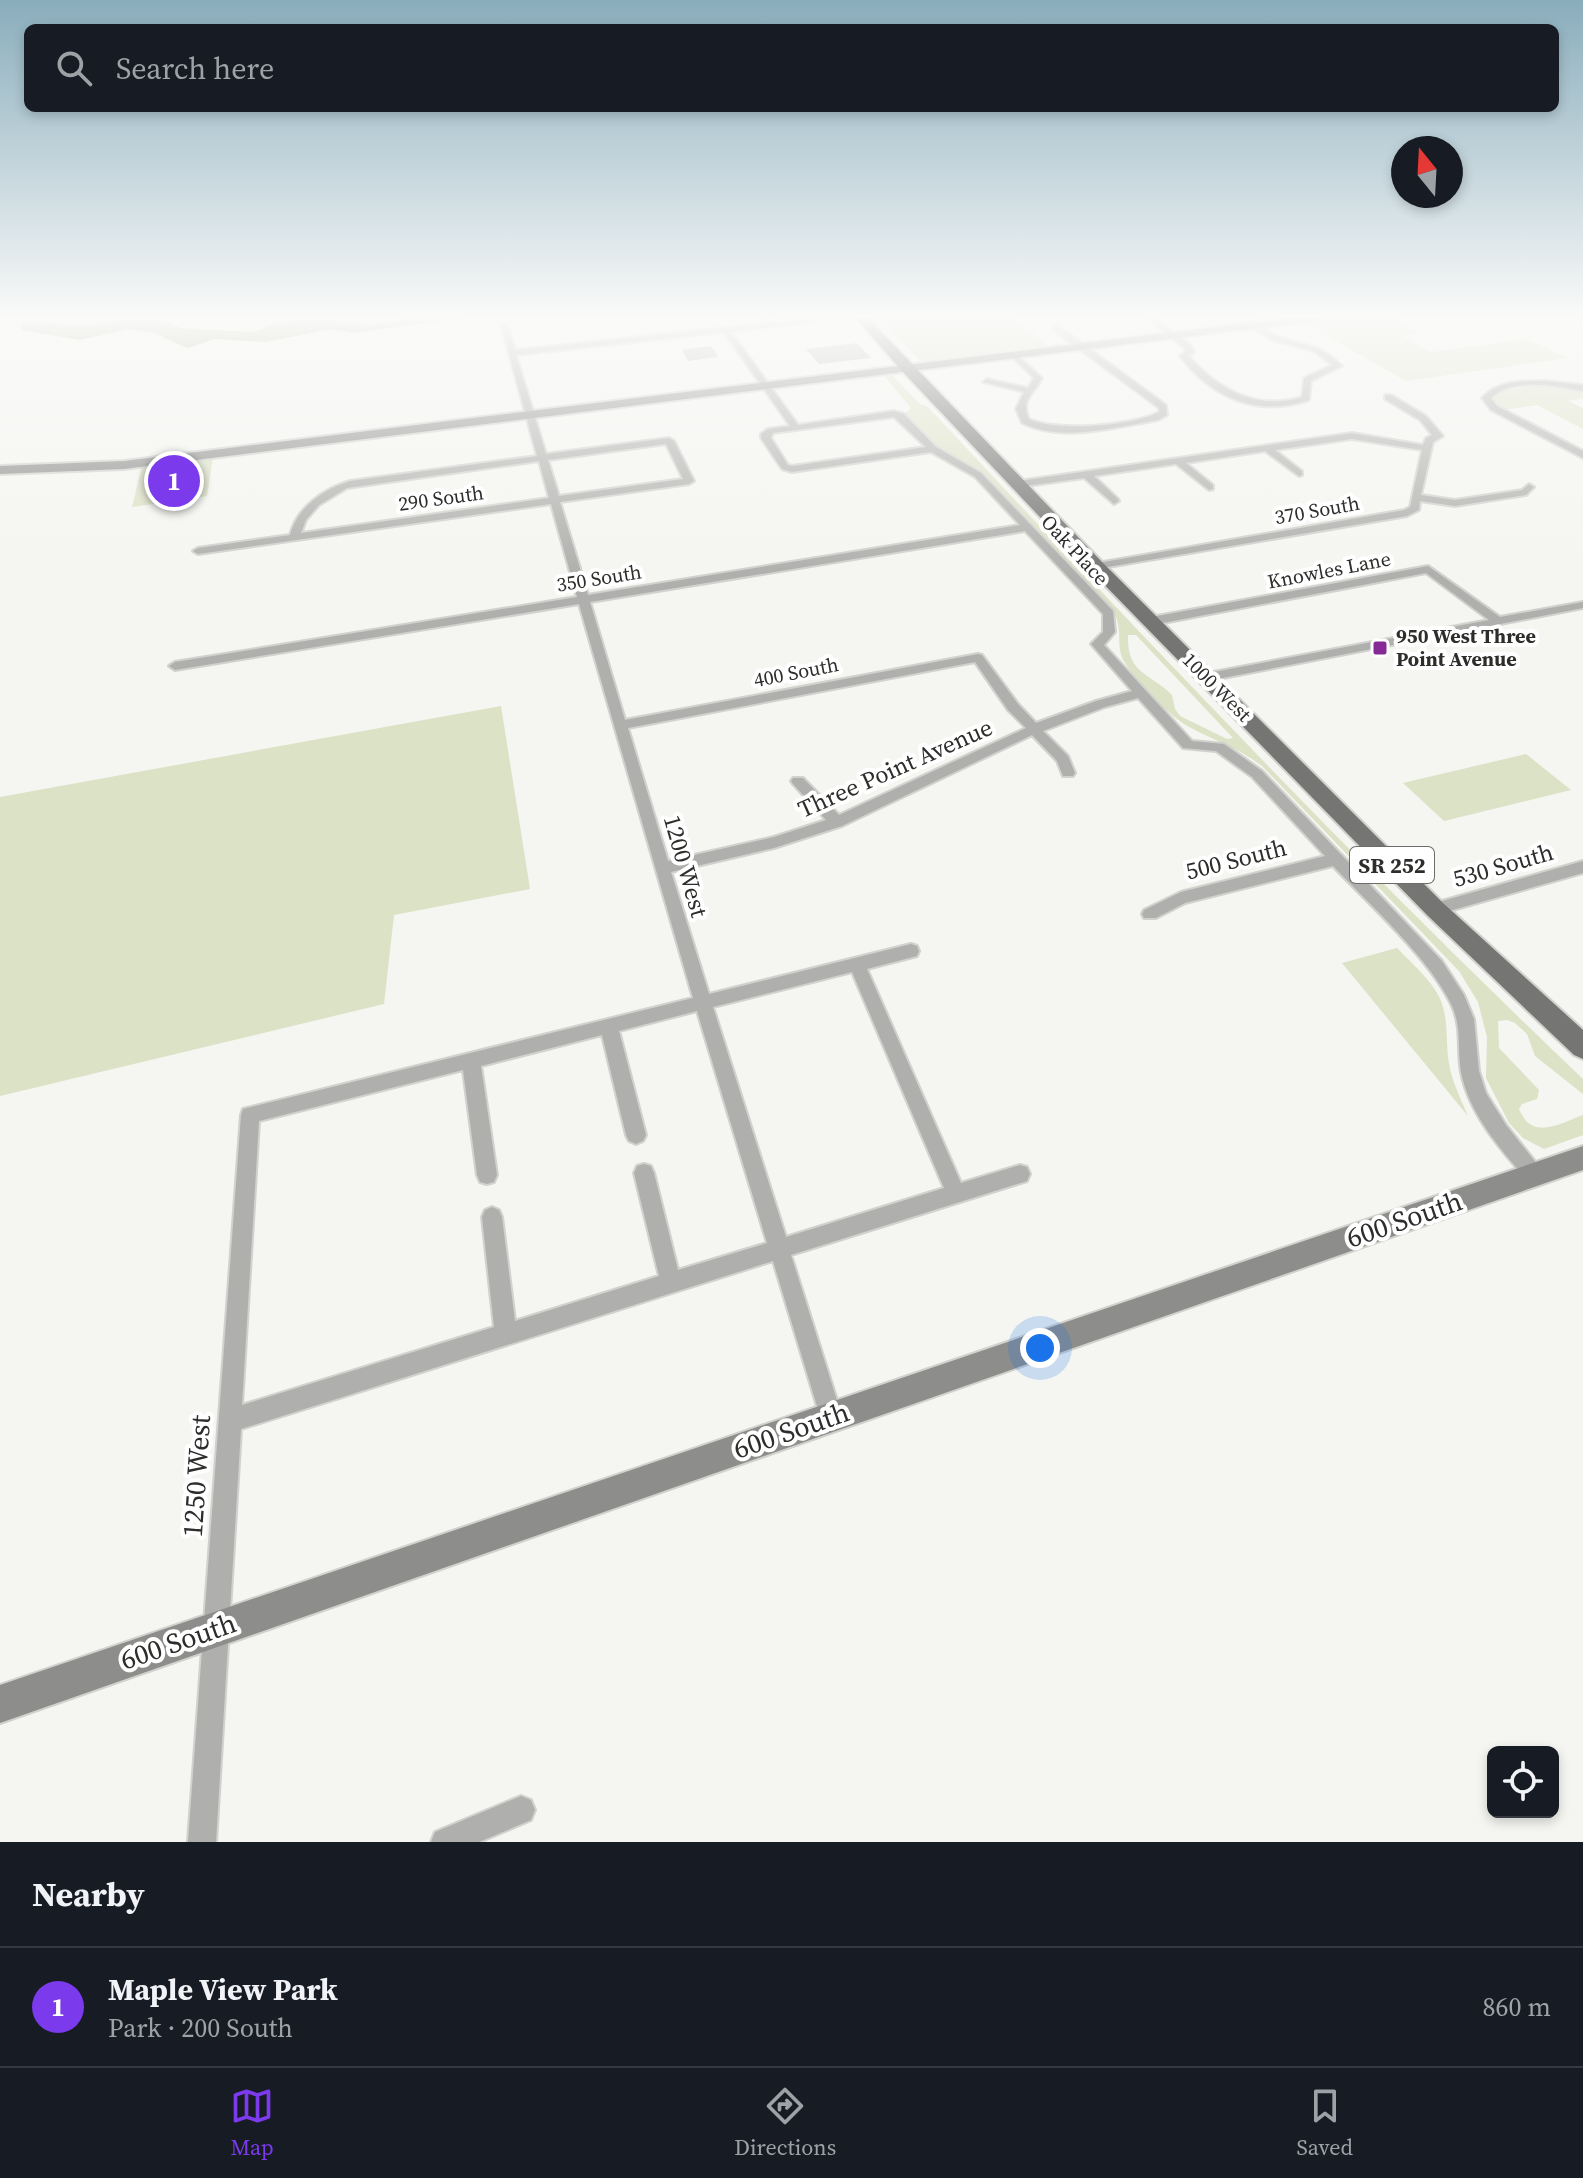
<!DOCTYPE html>
<meta charset="utf-8">
<style>
:root{--surface:#171b24;--page:#20242c;--text:#f1f3f6;--muted:#9ea1a6;--line:#363941;--accent:#7c3aed}
body{margin:0;font-family:"Source Serif 4",serif;background:var(--page);color:var(--text)}
.controls{position:absolute;right:24px;bottom:24px;display:grid;overflow:hidden;border-radius:12px;box-shadow:0 4px 12px #0003}
.controls button{width:72px;height:72px;display:grid;place-items:center;padding:0;border:0;border-bottom:2px solid var(--line);background:var(--surface);color:var(--text);font:40px sans-serif}
.compass{position:absolute;left:1391px;top:136px;width:72px;height:72px;border-radius:50%;background:var(--surface);box-shadow:0 4px 12px #0003;rotate:342deg}
.you{position:absolute;left:1040px;top:1348px;width:28px;height:28px;margin:-20px;border:6px solid #fff;border-radius:50%;background:#1a73e8;box-shadow:0 0 0 12px #1a73e833}
.badge{display:grid;place-items:center;width:52px;height:52px;border-radius:50%;background:var(--accent);color:#fff;font-size:26px;font-weight:700}
.pin{position:absolute;translate:-50% -50%;border:4px solid #fff;box-shadow:0 2px 8px #0006}
.list{margin:0;padding:0;list-style:none}
h2{display:flex;justify-content:space-between;align-items:center;height:104px;margin:0;padding:0 32px;font-size:34px}
h2 small{font-size:26px;font-weight:400;color:var(--muted)}
.list li{display:grid;grid-template-columns:52px 1fr auto;gap:24px;align-items:center;box-sizing:border-box;height:120px;padding:0 32px;border-top:2px solid var(--line)}
.list b{display:block;font-size:30px;white-space:nowrap}
.list p{margin:0;font-size:26px;white-space:nowrap;color:var(--muted)}
.list em{font-size:26px;font-style:normal;color:var(--muted)}
.icon{flex:none;width:44px;height:44px;fill:none;stroke:currentColor;stroke-width:2;stroke-linecap:round;stroke-linejoin:round}
.map{position:relative;flex:none;width:1583px;height:1842px;overflow:hidden}
.search{position:absolute;background:var(--surface);box-shadow:0 4px 12px #0003;left:24px;right:24px;top:24px;height:88px;display:flex;align-items:center;gap:20px;box-sizing:border-box;padding:0 28px;border-radius:12px;color:var(--muted);font-size:30px}
.sheet{height:224px;background:var(--surface)}
nav{display:flex;justify-content:space-around;align-items:center;box-sizing:border-box;height:112px;border-top:2px solid var(--line);background:var(--surface);font-size:22px;color:var(--muted)}
nav a{display:grid;justify-items:center;gap:4px}
nav .on{color:var(--accent)}
.map>svg:first-child{display:block}
.green{fill:#dce2c5;fill-rule:evenodd}
.water{fill:#9ca37b}
.building{fill:#bdbabd}
.lines{fill:none;stroke-linecap:round;stroke-linejoin:round}
.street-casing{stroke:#d1d1cd;stroke-width:4}
.secondary-casing{stroke:#d1d1cd;stroke-width:4}
.primary-casing{stroke:#d1d1cd;stroke-width:4}
.street{fill:#afafae;fill-rule:evenodd}
.secondary{fill:#8d8d8b;fill-rule:evenodd}
.primary{fill:#757573;fill-rule:evenodd}
.poi-dot{fill:#862a95;stroke:#fff;stroke-width:3}
.labels{text-anchor:middle;dominant-baseline:central;stroke-width:8;stroke-linejoin:round;paint-order:stroke}
.far-street-label{font-size:20px;fill:#2d2d2b;stroke:#fff}
.far-poi-label{font-size:20px;font-weight:bold;fill:#2d2d2b;stroke:#fff;text-anchor:start}
.shield{fill:#fff;stroke:#6c6c6b;stroke-width:2}
.shield-label{font-size:22px;font-weight:bold;fill:#2d2d2b}
.street-label{font-size:24px;fill:#2d2d2b;stroke:#fff}
.near-street-label{font-size:28px;fill:#2d2d2b;stroke:#fff}
</style>
<div class="map">
<svg width="1583" height="1842" viewBox="0 0 1583 1842">
<rect width="100%" height="100%" fill="#f5f5f1"/>
<g class="green">
<path d="M877,317H1013L1049,346L920,361Z"/>
<path d="M1339,317H1390L1420,332L1402,336L1431,352L1527,339L1568,358L1406,381L1301,321Z"/>
<path d="M892,375L920,404L928,407C1141,635 1356,863 1583,1079V1094L1535,1056L1527,1034L1515,1023L1507,1020L1498,1021L1499,1048L1539,1090L1537,1099L1522,1104L1519,1109C1532,1141 1559,1124 1583,1115V1135L1544,1149L1523,1138L1509,1123L1486,1078L1487,1037L1478,1002L1459,971L1262,766C1240,749 1216,741 1191,728C1170,717 1138,684 1125,663C1113,644 1127,629 1109,605L983,472L937,446L905,413L911,408L884,376ZM1128,635H1136L1233,738L1227,739L1180,716L1175,709L1172,695C1149,672 1127,675 1128,635Z"/>
<path d="M1546,384L1583,390V398L1568,401L1583,408V429L1537,405L1504,410L1493,398L1501,391Z"/>
<path d="M213,457L207,496L132,507L142,466Z"/>
<path d="M501,706L530,889L394,915L384,1004L0,1096V797Z"/>
<path d="M1526,754L1571,790L1444,821L1403,783Z"/>
<path d="M1397,948C1412,964 1432,980 1441,1001C1448,1020 1446,1037 1448,1057C1450,1078 1460,1097 1468,1116L1342,963Z"/>
</g>
<path class="water" d="M415,317H467L353,333L331,329L266,342L215,339L187,348L154,333L129,329L79,340L22,330L21,322L87,326L123,320L164,321L180,328L254,332L274,324L300,320H329L370,325L399,322Z"/>
<g class="building">
<path d="M857,343L871,358L819,364L806,349Z"/>
<path d="M711,346L718,357L688,361L682,350Z"/>
</g>
<g class="lines">
<defs>
<g id="street">
<path d="M825,317H848L731,332L798,425L894,411L904,414L936,447L981,473L1113,611L1115,632L1104,645L1192,741L1224,744L1262,771L1442,961L1464,995L1474,1019L1479,1071L1486,1093L1506,1125L1545,1174L1542,1181L1535,1183L1528,1181C1501,1150 1469,1114 1461,1072C1457,1049 1462,1028 1452,1006C1431,960 1369,904 1333,866L1185,903L1156,918H1144L1142,914L1144,910L1181,892L1325,856L1252,777L1216,751L1183,748L1138,698L1105,707L1043,731L1068,756L1075,773L1073,776H1063L1057,761L1032,735L842,826L774,848L671,872L709,994L911,944L917,946L919,951L917,956L867,969L961,1183L1020,1165L1027,1167L1030,1174L1027,1181L791,1255L842,1416L839,1424L831,1427L823,1424L820,1416L773,1261L241,1429L216,1842H188L241,1115L243,1109L693,998L579,604L175,670L169,666L175,662L577,597L551,504L198,554L193,551L198,548L290,535C297,507 324,489 350,481L537,456L501,324L508,326L515,350ZM724,332L790,426L768,429L761,434V438L782,469L792,472L931,452L975,477L1020,525L588,595L560,502L689,484L694,481L674,441L669,438L546,454L516,355ZM894,417L926,447L792,466L788,465L771,438L773,433ZM666,444L683,479L559,496L548,460ZM539,461L549,498L301,533L306,520L319,505L347,488ZM1025,531L1103,614V632L1091,644L1132,691L1096,701L1036,723L1018,704L982,655L978,654L625,720L590,602ZM975,662L1008,710L1026,728L839,815L803,778H793L791,781L793,784L826,820L774,837L668,861L628,728ZM852,972L944,1188L786,1237L713,1007ZM697,1011L767,1243L678,1270L654,1173L651,1166L644,1164L637,1166L634,1173L659,1276L515,1321L502,1217L499,1210L492,1207L485,1210L482,1217L494,1327L242,1405L259,1121L463,1070L477,1175L480,1182L487,1184L494,1182L497,1175L481,1066L602,1035L626,1135L629,1141L636,1144L643,1141L646,1135L619,1031Z"/>
<path d="M1145,317H1154L1191,345L1194,352L1189,356C1218,390 1258,411 1302,397L1304,378L1332,365L1314,351L1272,340L1251,327V323C1262,324 1269,333 1280,337C1307,347 1319,343 1342,366L1311,381L1309,400C1258,417 1213,399 1180,356L1186,351L1184,348Z"/>
<path d="M1053,326H1059L1166,405L1167,415L1158,420C1115,427 1063,443 1022,423L1016,409L1024,392L983,382L987,379L1028,388L1034,378L1012,357L1015,353L1042,378C1034,395 1020,398 1029,419C1055,432 1134,426 1159,412V408L1053,330Z"/>
<path d="M1546,381L1583,385V391C1557,386 1512,377 1491,398L1497,406L1583,451V458L1491,410L1482,398C1498,380 1523,381 1546,381Z"/>
<path d="M1385,395H1391L1426,416L1443,436L1433,442L1421,495L1455,500L1522,490L1529,484L1534,487L1526,495L1455,506L1420,501L1419,510L1407,516L1096,569L1090,566L1092,564L1404,510L1410,507L1422,450L1352,439L1275,450L1302,471V475L1299,476L1265,451L1186,463L1213,485V489L1209,490L1176,464L1094,476L1118,499L1119,501L1114,504L1084,478L1019,487L1014,484L1019,481L1352,433L1423,445L1426,438L1432,435L1420,420L1385,399Z"/>
<path d="M1428,566L1500,617L1583,602V608L1207,681L1201,677L1203,674L1489,620L1426,573L1152,625L1146,621L1152,617Z"/>
<path d="M1583,861V873L1435,915L1427,909L1435,903Z"/>
<path d="M521,1796L531,1800L535,1810L531,1820L479,1842H431L435,1832Z"/>
</g>
<g id="secondary">
<path d="M1297,317H1326L1321,320L124,469L0,474V466L124,461Z"/>
<path d="M1583,1146V1170L0,1723V1685Z"/>
</g>
<path id="primary" d="M855,317H867L1102,562L1443,903L1583,1030V1059L1574,1055L1427,915L1090,570L902,371Z"/>
</defs>
<use href="#street" class="street-casing"/>
<use href="#secondary" class="secondary-casing"/>
<use href="#primary" class="primary-casing"/>
<use href="#street" class="street"/>
<use href="#secondary" class="secondary"/>
<use href="#primary" class="primary"/>
</g>
<linearGradient id="sky" x2="0" y2="1"><stop stop-color="#89adbc"/><stop offset="0.55" stop-color="#fafaf9"/><stop offset="1" stop-color="#fafaf9" stop-opacity="0"/></linearGradient>
<rect width="1583" height="575" fill="url(#sky)"/>
<rect class="poi-dot" x="1372" y="640" width="16" height="16" rx="4"/>
<g class="labels">
<g class="far-street-label">
<text transform="translate(441 498) rotate(-8)">290 South</text>
<text transform="translate(1317 510) rotate(-10)">370 South</text>
<text transform="translate(1075 550) rotate(47)">Oak Place</text>
<text transform="translate(1329 570) rotate(-11)">Knowles Lane</text>
<text transform="translate(599 578) rotate(-9)">350 South</text>
<text transform="translate(796 672) rotate(-11)">400 South</text>
<text transform="translate(1217 687) rotate(45)">1000 West</text>
</g>
<g class="far-poi-label">
<text x="1396" y="636">950 West Three<tspan x="1396" dy="23">Point Avenue</tspan></text>
</g>
<rect class="shield" x="1350" y="847" width="84" height="36" rx="6"/>
<g class="shield-label">
<text x="1392" y="865">SR 252</text>
</g>
<g class="street-label">
<text transform="translate(895 768) rotate(-24)">Three Point Avenue</text>
<text transform="translate(1236 859) rotate(-14)">500 South</text>
<text transform="translate(1503 865) rotate(-16)">530 South</text>
<text transform="translate(686 866) rotate(74)">1200 West</text>
</g>
<g class="near-street-label">
<text transform="translate(1404 1219) rotate(-19)">600 South</text>
<text transform="translate(791 1430) rotate(-19)">600 South</text>
<text transform="translate(196 1476) rotate(-86)">1250 West</text>
<text transform="translate(178 1641) rotate(-19)">600 South</text>
</g>
</g>
</svg>
<div class="controls">
<button><svg class="icon" aria-label="locate" viewBox="0 0 24 24"><circle cx="12" cy="12" r="6"/><path d="M12 2v4M12 18v4M2 12h4M18 12h4"/></svg></button>
</div>
<svg class="compass" viewBox="-18 -18 36 36"><path d="M0-13l5 13h-10z" fill="#e53935"/><path d="M0 13l5-13h-10z" fill="#9ea1a6"/></svg>
<div class="you"></div>
<div class="pin badge" style="left:174px;top:481px">1</div>
<div class="search"><svg class="icon" aria-label="search" viewBox="0 0 24 24"><circle cx="10" cy="10" r="6"/><path d="M15 15l6 6"/></svg>Search here</div>
</div>
<section class="sheet">
<h2>Nearby<small></small></h2>
<ul class="list">
<li><span class="badge">1</span><div><b>Maple View Park</b><p>Park · 200 South</p></div><em>860 m</em></li>
</ul>
</section>
<nav>
<a class="on"><svg class="icon" aria-label="map" viewBox="0 0 24 24"><path d="M3 6l6-2 6 2 6-2v14l-6 2-6-2-6 2zM9 4v14M15 6v14"/></svg>Map</a>
<a><svg class="icon" aria-label="directions" viewBox="0 0 24 24"><path d="M12 3l9 9-9 9-9-9zM9 14v-3h6M13 9l2 2-2 2"/></svg>Directions</a>
<a><svg class="icon" aria-label="saved" viewBox="0 0 24 24"><path d="M7 4h10v16l-5-4-5 4z"/></svg>Saved</a>
</nav>
